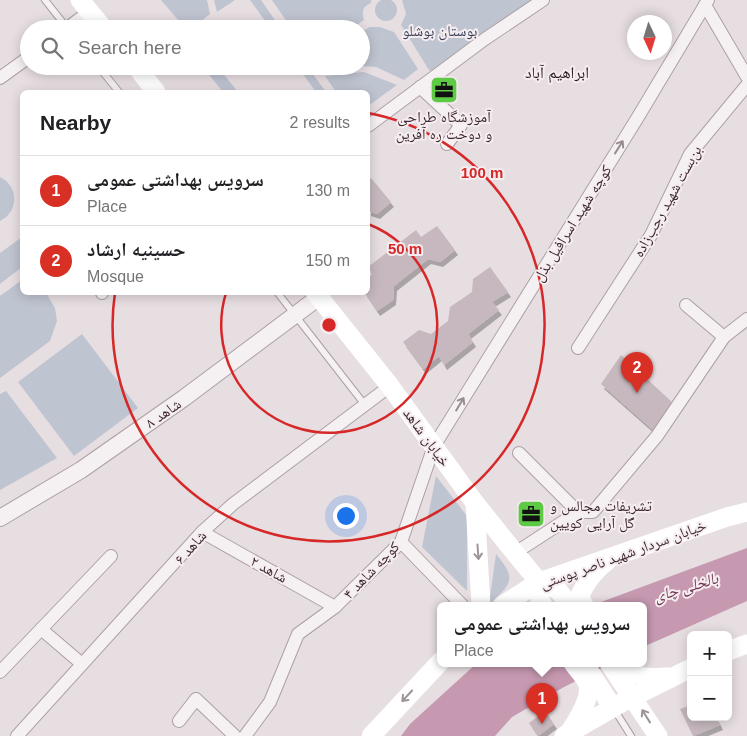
<!DOCTYPE html>
<meta charset="utf-8">
<style>
:root{--surface:#fff;--page:#f2f2f2;--text:#202124;--muted:#757577;--line:#e0e0e0;--accent:#d93025}
body{margin:0;font-family:Arial,"Noto Naskh Arabic",sans-serif;background:var(--page);color:var(--text)}
.controls{position:absolute;right:15px;bottom:15px;display:grid;overflow:hidden;border-radius:8px;box-shadow:0 2px 12px #0003}
.controls button{width:45px;height:45px;display:grid;place-items:center;padding:0;border:0;border-bottom:1px solid var(--line);background:var(--surface);color:var(--text);font:25px sans-serif}
.compass{position:absolute;left:627px;top:15px;width:45px;height:45px;border-radius:50%;background:var(--surface);box-shadow:0 2px 12px #0003;rotate:176deg}
.you{position:absolute;left:345px;top:515px;width:18px;height:18px;margin:-12px;border:4px solid #fff;border-radius:50%;background:#1a73e8;box-shadow:0 0 0 8px #1a73e833}
.badge{display:grid;place-items:center;width:32px;height:32px;border-radius:50%;background:var(--accent);color:#fff;font-size:16px;font-weight:700}
.pin{position:absolute;translate:-50% -41px;filter:drop-shadow(0 1px 2px #0008)}
.pin::after{content:'';position:absolute;top:26px;width:18px;height:15px;background:inherit;clip-path:polygon(0 0,100% 0,50% 100%)}
.popup{position:absolute;left:437px;top:602px;width:210px;height:65px;box-sizing:border-box;display:grid;place-content:center;border-radius:8px;background:var(--surface);filter:drop-shadow(0 1px 4px #0005);font-size:16px;white-space:nowrap;color:var(--muted)}
.popup b{font-size:19px;color:var(--text)}
.popup::after{content:'';position:absolute;left:50%;top:100%;margin-left:-10px;border:10px solid transparent;border-top-color:var(--surface)}
.list{margin:0;padding:0;list-style:none}
h2{display:flex;justify-content:space-between;align-items:center;height:65px;margin:0;padding:0 20px;font-size:21px}
h2 small{font-size:16px;font-weight:400;color:var(--muted)}
.list li{display:grid;grid-template-columns:32px 1fr auto;gap:15px;align-items:center;box-sizing:border-box;height:70px;padding:0 20px;border-top:1px solid var(--line)}
.list b{display:block;font-size:19px;white-space:nowrap}
.list p{margin:0;font-size:16px;white-space:nowrap;color:var(--muted)}
.list em{font-size:16px;font-style:normal;color:var(--muted)}
.icon{flex:none;width:28px;height:28px;fill:none;stroke:currentColor;stroke-width:2;stroke-linecap:round;stroke-linejoin:round}
.map{position:relative;flex:none;width:747px;height:736px;overflow:hidden}
.search{position:absolute;background:var(--surface);box-shadow:0 2px 12px #0003;left:20px;top:20px;width:350px;height:55px;display:flex;align-items:center;gap:12px;box-sizing:border-box;padding:0 18px;border-radius:28px;color:var(--muted);font-size:19px}
.panel{position:absolute;background:var(--surface);box-shadow:0 2px 12px #0003;left:20px;top:90px;width:350px;height:205px;border-radius:8px}
.map>svg:first-child{display:block}
.green{fill:#bfc4d1}
.water{fill:#c699b1}
.building{fill:#c6b8be;filter:url(#shadow)}
.lines{fill:none;stroke-linecap:round;stroke-linejoin:round}
.service-casing{stroke:#ada0a5;stroke-width:8}
.minor-casing{stroke:#ada0a5;stroke-width:14}
.tertiary-casing{stroke:#ada0a5;stroke-width:18}
.service{stroke:#f5f0f2;stroke-width:6}
.minor{stroke:#f5f0f2;stroke-width:12}
.tertiary{stroke:#f5f0f2;stroke-width:16}
.secondary{stroke:#fff;stroke-width:19}
.oneway{stroke:#998c91}
.oneway2{stroke:#9e9398}
.ring{fill:none;stroke:#d62828;stroke-width:2.5}
.labels{text-anchor:middle;dominant-baseline:central;stroke-width:4;stroke-linejoin:round;paint-order:stroke}
.park-label{font-size:15px;fill:#353d58;stroke:#f5edf0}
.poi-label{font-size:15px;fill:#3d2730;stroke:#f5edf0}
.street-label{font-size:15px;fill:#3d2730;stroke:#f5edf0}
.neighbourhood-label{font-size:16px;fill:#2e1a21;stroke:#f5edf0}
.water-label{font-size:16px;font-style:italic;fill:#703350;stroke:#f5edf0}
.centre{fill:#d62828;stroke:#f5edf0;stroke-width:2.5}
.ring-label{font-size:15px;text-anchor:middle;font-weight:bold;fill:#d62828;stroke:#f5edf0;stroke-width:4;stroke-linejoin:round;paint-order:stroke}
</style>
<div class="map">
<svg width="747" height="736" viewBox="0 0 747 736">
<defs>
<filter id="shadow"><feDropShadow dx="3" dy="5" stdDeviation="0" flood-color="#0004"/></filter>
</defs>
<rect width="100%" height="100%" fill="#e7dee2"/>
<g class="green">
<circle cx="386" cy="10" r="11"/>
<path d="M161,0H207L210,14L191,29H186Z"/>
<path d="M214,0H235L217,12Z"/>
<path d="M250,0H261L281,29H271Z"/>
<path d="M272,0H371V3C362,7 362,11 364,20L351,29H292Z"/>
<path d="M402,0H532L433,71L429,70L401,25L406,14Z"/>
<path d="M370,27H380L394,32L418,69L404,80L376,67L361,66V32Z"/>
<path d="M202,66H217L238,92H223Z"/>
<path d="M297,66H307L326,92H316Z"/>
<path d="M364,72L397,85L368,106V92H336L325,76Z"/>
<path d="M0,177C19,186 19,212 0,221Z"/>
<path d="M22,237V267L0,284V253Z"/>
<path d="M22,280V292L46,293L55,308L57,321L50,341L0,378V296Z"/>
<path d="M82,334L138,408L74,456L18,382Z"/>
<path d="M6,391L57,458L0,490V394Z"/>
<path d="M436,476L467,516V591L422,547Z"/>
<path d="M496,554C517,579 512,584 489,604Z"/>
</g>
<g class="water">
<path d="M747,548V601L643,647V605H593Z"/>
<path d="M477,663H612L564,687L512,717L495,736H401L410,724Z"/>
</g>
<g class="building">
<path d="M371,178L391,202L377,214L368,211V181Z"/>
<path d="M437,226L455,250L440,262L428,259L394,286L393,300L377,311L364,292H368V278L372,274L368,267L416,230L421,237Z"/>
<path d="M490,267L508,292L492,302L499,310L468,334L473,342L444,365L439,356L423,369L403,342L419,330L431,334L448,321L450,307L472,292L473,279Z"/>
<path d="M621,355L672,402L653,430L601,384Z"/>
<path d="M691,705V717H716L720,725L693,736L680,709Z"/>
<path d="M545,711L554,724L538,736L529,723Z"/>
</g>
<g class="lines">
<defs>
<g id="service">
<path d="M45,0L68,29"/>
<path d="M98,66L119,92"/>
<path d="M277,292L365,405"/>
<path d="M614,709L631,736"/>
</g>
<g id="minor">
<path d="M705,5L747,77"/>
<path d="M66,29L89,12"/>
<path d="M0,78L29,57"/>
<path d="M420,87L461,125L447,144"/>
<path d="M368,126L485,39L543,0"/>
<path d="M102,293V292"/>
<path d="M686,305L724,337"/>
<path d="M578,348L651,235L690,154L747,85"/>
<path d="M519,453L578,512"/>
<path d="M202,532L335,607"/>
<path d="M401,542L462,605"/>
<path d="M515,553L578,512H593L657,436L724,337L747,319"/>
<path d="M41,629L82,664"/>
<path d="M0,672L111,556"/>
<path d="M179,721L196,699L235,736"/>
<path d="M17,736L202,532L233,504L390,386"/>
<path d="M245,736L270,702L298,634L335,607L401,542L434,446L638,117L708,0"/>
</g>
<path id="tertiary" d="M0,518L81,470L184,398L319,297"/>
</defs>
<use href="#service" class="service-casing"/>
<use href="#minor" class="minor-casing"/>
<use href="#tertiary" class="tertiary-casing"/>
<use href="#service" class="service"/>
<use href="#minor" class="minor"/>
<use href="#tertiary" class="tertiary"/>
<g class="secondary">
<path d="M80,0L104,29"/>
<path d="M136,66L156,92"/>
<path d="M315,292L390,386L475,503L515,553L539,582L558,590L569,605"/>
<path d="M475,503L481,605"/>
<path d="M539,582L540,601L543,605"/>
<path d="M503,605L539,582L727,517L747,512"/>
<path d="M584,605L579,597C586,581 594,571 607,561"/>
<path d="M728,651L747,644"/>
<path d="M609,663L658,736"/>
<path d="M619,663C633,679 648,678 668,677"/>
<path d="M586,666L613,708"/>
<path d="M569,733C577,721 593,696 587,682C583,675 577,669 573,663"/>
<path d="M371,736L441,661"/>
<path d="M564,736L623,702L691,668"/>
</g>
</g>
<defs><path id="oneway-shaft" d="M-6 0H5M1.5-3L5.5 0L1.5 3" fill="none" stroke-width="1.6" stroke-linecap="round" stroke-linejoin="round" transform="scale(1.25)"/></defs>
<g class="oneway">
<use href="#oneway-shaft" transform="translate(619 147) rotate(-58)"/>
<use href="#oneway-shaft" transform="translate(460 404) rotate(-59)"/>
</g>
<g class="oneway2">
<use href="#oneway-shaft" transform="translate(478 552) rotate(86)"/>
<use href="#oneway-shaft" transform="translate(407 696) rotate(133)"/>
<use href="#oneway-shaft" transform="translate(646 716) rotate(-122)"/>
</g>
<g class="ring">
<path d="M368 224A108 108 0 1 1 226 293"/>
<path d="M368 113A216 216 0 1 1 115 293"/>
</g>
<defs>
<symbol id="office-square" viewBox="-11 -11 22 22"><rect x="-9" y="-9" width="18" height="18" rx="4" fill="#5ec945" stroke="#f5edf0"/><path d="M-6-3h4V-5.5h4V-3h4V5H-6ZM-1-4.5V-3h2v-1.5ZM-6 0V1H6V0Z" fill="#111"/></symbol>
</defs>
<g fill-rule="evenodd">
<use href="#office-square" x="428" y="74" width="32" height="32"/>
<use href="#office-square" x="515" y="498" width="32" height="32"/>
</g>
<g class="labels">
<g class="park-label">
<text x="440" y="30">بوستان بوشلو</text>
</g>
<g class="poi-label">
<text x="444" y="116">آموزشگاه طراحی<tspan x="444" dy="17">و دوخت ره آفرین</tspan></text>
<text x="550" y="505" text-anchor="start">تشریفات مجالس و<tspan x="550" dy="17">گل آرایی کویین</tspan></text>
</g>
<g class="street-label">
<text transform="translate(667 201) rotate(-61)">بن‌بست شهید رجب‌زاده</text>
<text transform="translate(572 223) rotate(-58)">کوچه شهید اسرافیل بذل</text>
<text transform="translate(163 413) rotate(-35)">شاهد ۸</text>
<text transform="translate(427 437) rotate(54)">خیابان شاهد</text>
<text transform="translate(190 547) rotate(-48)">شاهد ۶</text>
<text transform="translate(623 554) rotate(-20)">خیابان سردار شهید ناصر پوستی</text>
<text transform="translate(269 569) rotate(29)">شاهد ۲</text>
<text transform="translate(371 570) rotate(-46)">کوچه شاهد ۴</text>
</g>
<g class="neighbourhood-label">
<text x="557" y="72">ابراهیم آباد</text>
</g>
<g class="water-label">
<text transform="translate(686 587) rotate(-17)">بالخلی چای</text>
</g>
</g>
<circle cx="329" cy="325" r="8" class="centre"/>
<g class="ring-label">
<text x="482" y="178">100 m</text>
<text x="405" y="254">50 m</text>
</g>
</svg>
<div class="controls">
<button>+</button>
<button>−</button>
</div>
<svg class="compass" viewBox="-18 -18 36 36"><path d="M0-13l5 13h-10z" fill="#e53935"/><path d="M0 13l5-13h-10z" fill="#757577"/></svg>
<div class="you"></div>
<div class="pin badge" style="left:542px;top:724px">1</div>
<div class="popup"><b>سرویس بهداشتی عمومی</b>Place</div>
<div class="pin badge" style="left:637px;top:393px">2</div>
<div class="search"><svg class="icon" aria-label="search" viewBox="0 0 24 24"><circle cx="10" cy="10" r="6"/><path d="M15 15l6 6"/></svg>Search here</div>
<section class="panel">
<h2>Nearby<small>2 results</small></h2>
<ul class="list">
<li><span class="badge">1</span><div><b>سرویس بهداشتی عمومی</b><p>Place</p></div><em>130 m</em></li>
<li><span class="badge">2</span><div><b>حسینیه ارشاد</b><p>Mosque</p></div><em>150 m</em></li>
</ul>
</section>
</div>
